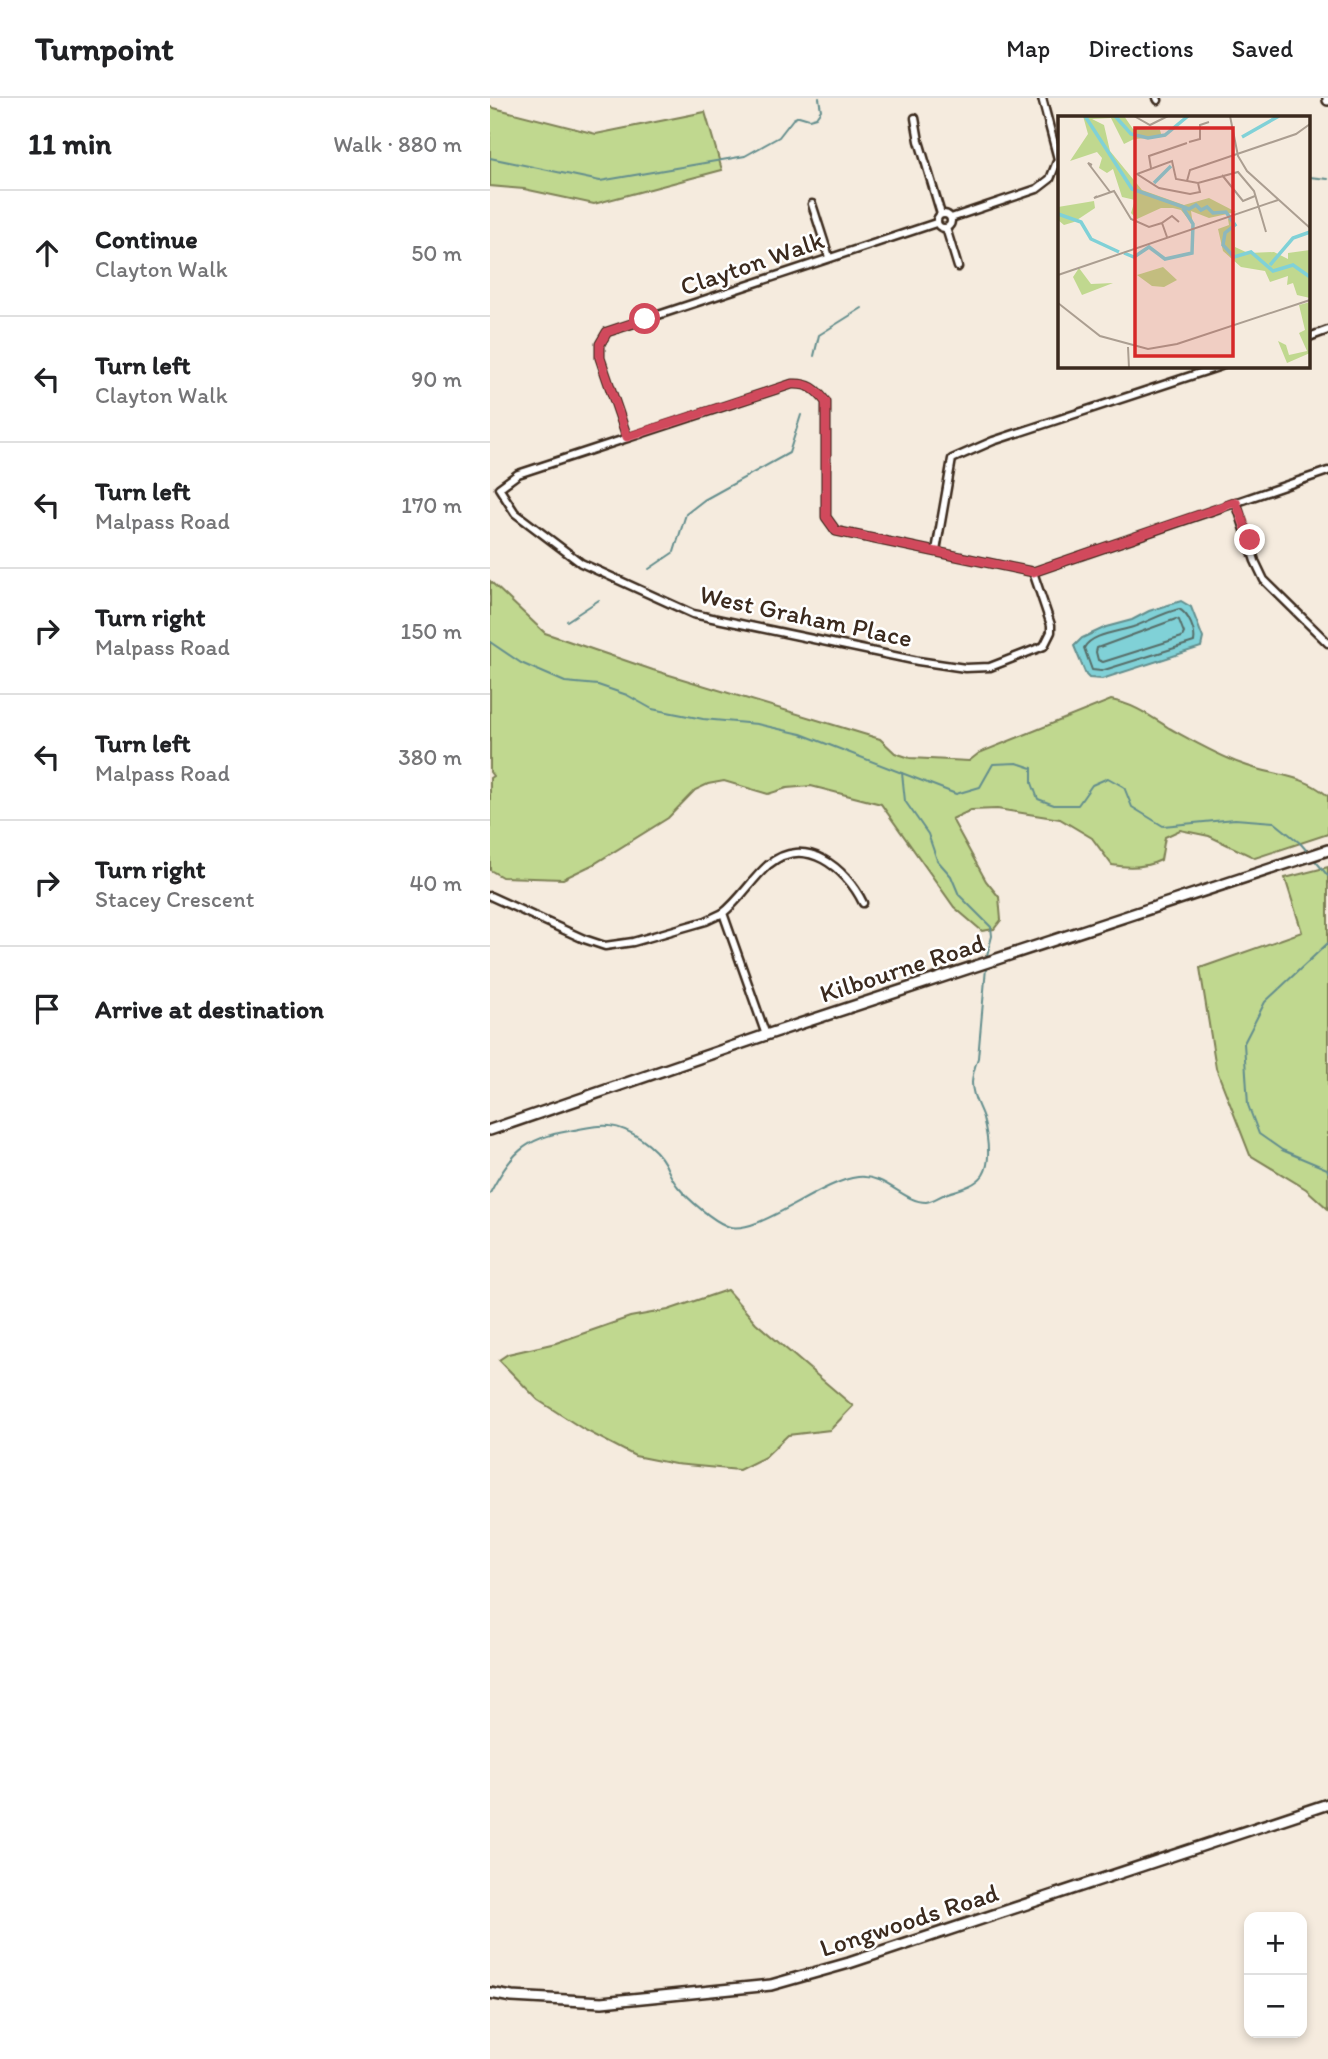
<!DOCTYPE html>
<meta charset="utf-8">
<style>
:root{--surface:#fff;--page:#f2f2f2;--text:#202124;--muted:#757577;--line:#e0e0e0}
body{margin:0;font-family:Itim,sans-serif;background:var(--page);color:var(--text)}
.controls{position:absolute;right:21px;bottom:21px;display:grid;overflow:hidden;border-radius:14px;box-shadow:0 4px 10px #0003}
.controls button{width:63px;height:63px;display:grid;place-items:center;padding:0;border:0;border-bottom:2px solid var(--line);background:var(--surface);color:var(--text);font:35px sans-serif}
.stop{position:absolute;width:21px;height:21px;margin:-16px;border:5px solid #d1495b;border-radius:50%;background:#fff}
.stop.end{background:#d1495b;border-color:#fff;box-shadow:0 2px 7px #0008}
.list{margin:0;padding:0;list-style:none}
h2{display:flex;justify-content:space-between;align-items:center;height:91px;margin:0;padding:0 28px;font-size:30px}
h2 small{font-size:23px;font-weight:400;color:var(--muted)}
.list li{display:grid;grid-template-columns:46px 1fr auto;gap:21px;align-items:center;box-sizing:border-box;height:126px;padding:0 28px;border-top:2px solid var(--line)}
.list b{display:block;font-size:26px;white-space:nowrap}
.list p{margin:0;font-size:23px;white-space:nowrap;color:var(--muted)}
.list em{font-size:23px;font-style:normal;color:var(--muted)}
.icon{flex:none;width:38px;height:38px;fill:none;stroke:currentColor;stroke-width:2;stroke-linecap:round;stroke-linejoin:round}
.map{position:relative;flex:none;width:838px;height:1961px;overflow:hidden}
header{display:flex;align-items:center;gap:42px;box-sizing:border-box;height:98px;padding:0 35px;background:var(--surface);border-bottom:2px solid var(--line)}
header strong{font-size:33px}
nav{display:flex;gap:38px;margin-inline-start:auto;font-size:24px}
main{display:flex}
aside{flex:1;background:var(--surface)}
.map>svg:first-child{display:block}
.green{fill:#c0d88f;stroke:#7e8156;stroke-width:2}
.water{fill:#80d1d7;stroke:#648e8d;stroke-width:2}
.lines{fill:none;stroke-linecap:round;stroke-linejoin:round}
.shore{stroke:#576d68;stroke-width:2}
.stream{stroke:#648e8d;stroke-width:2}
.street-casing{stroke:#3b2a1e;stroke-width:11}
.secondary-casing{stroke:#3b2a1e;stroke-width:14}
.street{stroke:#fff;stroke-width:6}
.secondary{stroke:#fff;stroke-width:9}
.route{stroke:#d1495b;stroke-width:9}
.labels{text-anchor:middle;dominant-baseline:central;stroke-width:5;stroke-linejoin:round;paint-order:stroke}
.street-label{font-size:26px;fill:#3b2a1e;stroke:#fff}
.inset-river{fill:none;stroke:#80d1d7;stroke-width:3.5}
.inset-road{fill:none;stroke:#ab9e91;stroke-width:2}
.view{fill:#d62828;fill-opacity:0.15;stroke:#d62828;stroke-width:3.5}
.inset-edge{fill:none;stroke:#3b2a1e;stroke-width:3.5}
</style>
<header>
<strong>Turnpoint</strong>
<nav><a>Map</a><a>Directions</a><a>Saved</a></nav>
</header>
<main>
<aside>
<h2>11 min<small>Walk · 880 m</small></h2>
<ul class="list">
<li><svg class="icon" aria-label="ahead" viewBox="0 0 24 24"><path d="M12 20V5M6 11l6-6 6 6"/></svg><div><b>Continue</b><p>Clayton Walk</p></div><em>50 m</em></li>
<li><svg class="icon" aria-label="left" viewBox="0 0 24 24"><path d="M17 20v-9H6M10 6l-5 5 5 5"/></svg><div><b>Turn left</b><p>Clayton Walk</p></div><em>90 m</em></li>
<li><svg class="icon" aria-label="left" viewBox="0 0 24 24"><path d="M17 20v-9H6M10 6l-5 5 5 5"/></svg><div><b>Turn left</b><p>Malpass Road</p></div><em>170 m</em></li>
<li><svg class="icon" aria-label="right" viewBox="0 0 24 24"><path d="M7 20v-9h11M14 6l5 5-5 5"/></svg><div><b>Turn right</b><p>Malpass Road</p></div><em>150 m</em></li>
<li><svg class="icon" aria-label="left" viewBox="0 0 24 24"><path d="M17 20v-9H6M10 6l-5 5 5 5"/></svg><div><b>Turn left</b><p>Malpass Road</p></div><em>380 m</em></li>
<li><svg class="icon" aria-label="right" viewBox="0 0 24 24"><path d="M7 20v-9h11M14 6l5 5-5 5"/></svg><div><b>Turn right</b><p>Stacey Crescent</p></div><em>40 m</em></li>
<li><svg class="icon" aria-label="arrive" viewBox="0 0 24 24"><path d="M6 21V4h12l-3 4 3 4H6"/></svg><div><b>Arrive at destination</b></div></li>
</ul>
</aside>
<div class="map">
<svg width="838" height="1961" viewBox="0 0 838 1961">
<rect width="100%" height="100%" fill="#f5ebde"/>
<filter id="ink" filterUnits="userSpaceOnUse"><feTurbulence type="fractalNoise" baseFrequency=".0143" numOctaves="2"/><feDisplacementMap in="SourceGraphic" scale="14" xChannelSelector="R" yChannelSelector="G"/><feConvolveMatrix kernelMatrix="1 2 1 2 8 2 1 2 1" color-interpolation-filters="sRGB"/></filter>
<g filter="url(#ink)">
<g class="green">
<path d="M0,9L106,36L215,14L232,72L104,106L34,91L0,88Z"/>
<path d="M0,483L55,535L163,572L390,641L405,655L420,660L479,663L489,655L621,602C644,606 660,618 679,630C703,643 727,657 752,666C785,679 809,674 838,698V736L765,760L719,738L690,732L675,739L671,762C655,770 639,770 622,767L602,740L570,721L507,711L481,712L462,721L496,783L509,799L511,822L504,831L492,833L464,809L391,706L321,688L297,690L278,696L234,683L218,686L205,692L178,720L104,766L73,781L12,779L0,772V680L3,678L0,674Z"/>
<path d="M838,769V1111L816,1091L760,1057L726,970L710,870L812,834L795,780Z"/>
<path d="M237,1192L266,1225L363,1308L340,1332L298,1337L275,1359L249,1372L185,1366L145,1358L93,1331L48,1302L9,1262L18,1256L66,1245L140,1219L178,1212Z"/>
</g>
<path class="water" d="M691,503L701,509L713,540L711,549L612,581L599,580L596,577L584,548L592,540L616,529L642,522L659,513Z"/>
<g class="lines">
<g class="shore">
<path d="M689,511C699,516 706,534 704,544L611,573L602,572L594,550C601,536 628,534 643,529C659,523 673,515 689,511Z"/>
<path d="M686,521L689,522L694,535L692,539L613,564L608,562L606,554L607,550Z"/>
</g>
<g class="stream">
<path d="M0,60L110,83L255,58L289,39L303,21L309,18L319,21L326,19L331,12L329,0"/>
<path d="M819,79L838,81"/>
<path d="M324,258L329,237L372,210"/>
<path d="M159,471L184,454L196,416L214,402L299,355L311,317"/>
<path d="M77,523L109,502"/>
<path d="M0,544L31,565L75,584L108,587L137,597L162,611L213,621L267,626L311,636L466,696L490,689L503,666L527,665L542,670V685L548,701L564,707H588L602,687L618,680L634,689L642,709L673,728L745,721L784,724L810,745L817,753"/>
<path d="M412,675L415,703L438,736L447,762L461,778L469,797L501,829L502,838L496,861"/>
<path d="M823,760L838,778"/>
<path d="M838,845L775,904L754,945L758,1007L769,1036L792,1052L837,1071L838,1074"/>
<path d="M0,1095C20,1057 34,1040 79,1033C92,1031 106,1026 120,1028C140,1030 166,1049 175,1066C179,1074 182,1082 188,1089C199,1102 222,1122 237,1128C265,1140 330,1083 368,1079C396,1076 413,1104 436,1104C444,1103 452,1096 461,1094C471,1091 486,1087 493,1077C502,1063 497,1036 493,1020C489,1008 482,999 482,985C482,976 485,968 488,960L496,870"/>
</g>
<defs>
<g id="street">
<path d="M667,0L668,2"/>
<path d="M425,20L429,43L451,116"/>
<path d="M322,106L339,159"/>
<circle cx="454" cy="123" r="7"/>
<path d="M461,120L547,91L560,81L568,61L552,0"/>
<path d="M456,130L468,169"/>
<path d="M819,239L838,232"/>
<path d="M137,339L110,260V246L117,234L446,125"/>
<path d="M746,404L765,463L774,482L838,545"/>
<path d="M446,453L462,361L503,343L731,268"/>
<path d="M543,474L561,527V534L554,548L500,569L475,570L428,563L203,516L91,465L25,415L9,390L28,376L302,286C319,285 326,291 336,304V419L346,433L543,474L838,373"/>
<path d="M0,798L94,841L115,848L143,844L216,823L233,815"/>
<path d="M276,937L233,815C250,802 261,782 278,767C315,736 356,770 373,805"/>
</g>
<g id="secondary">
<path d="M838,0V2"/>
<path d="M0,1032L276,937L838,752"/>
<path d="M0,1895L22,1899L112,1904L281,1887L359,1865L838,1706"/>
</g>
</defs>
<use href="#street" class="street-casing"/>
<use href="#secondary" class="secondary-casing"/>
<use href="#street" class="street"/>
<use href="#secondary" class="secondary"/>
</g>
</g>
<g class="lines" filter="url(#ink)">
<path class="route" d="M155,221L117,234L110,246V260L137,339L302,286C319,285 326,291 336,304V419L346,433L543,474L746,404L760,442"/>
</g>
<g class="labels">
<g class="street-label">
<text transform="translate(262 165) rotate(-19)">Clayton Walk</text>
<text transform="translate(316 518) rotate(12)">West Graham Place</text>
<text transform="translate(412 870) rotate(-18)">Kilbourne Road</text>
<text transform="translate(419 1822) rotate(-18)">Longwoods Road</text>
</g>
</g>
<g transform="translate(568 18)">
<rect width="252" height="252" fill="#f5ebde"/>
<path d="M25,0H66L75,13L102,14L104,21L76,23L66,28L53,2L34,3L46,9L52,35L84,74L126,89L151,82L178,96L151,102L133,95L135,109L123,94L115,92H103L79,103L73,97L77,84L64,81L55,53L49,57L41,52L44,42L39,36L12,45L30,18ZM36,85L37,92L16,106L6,109L0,104V91ZM177,100V131L190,137L216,136L230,143V137L252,134V182L239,179L235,167L229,169L230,160L212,166L207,155L183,151L165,135L160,113L171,109L170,103ZM105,151L119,164L106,171L94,170L79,159ZM21,152L33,168L55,167L24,179L15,161ZM252,186V237L229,247L220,225L228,229L231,239L249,235L241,217L247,214L241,189Z" fill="#c0d88f"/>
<path class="inset-river" d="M27,0L74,73L131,93L138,89L143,94L149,91L155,97L168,96L177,109L167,117L165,129L176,141L193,136L215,155L235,149L252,161M57,0L73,18L90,22L107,19L130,0M184,21L221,0M96,67L113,50M0,98L23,106L33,123L61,136M66,137L76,141L91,131L107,143L134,137L135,108L125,92M212,149L235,122L252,116"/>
<path class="inset-road" d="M76,0L92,9L110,0M172,0L180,40L189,55L252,112M131,26L142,23V9L151,6M34,49L30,47L52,76M93,52L91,40L129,27M164,59L185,85L197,80M129,65L132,54L238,18L252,8M140,67L142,76L132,78L101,72L79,58L114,45L118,63L140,67L180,56L196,75L208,116M39,80L36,82L56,75L73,103L91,111L104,107M109,121L104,107L114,100L121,106M0,159L220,84M0,187L42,220L90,233L119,228L252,184M70,231L71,252"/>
<path class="view" d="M77,12H175V240H77Z"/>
<rect width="252" height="252" class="inset-edge"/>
</g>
</svg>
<div class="controls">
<button>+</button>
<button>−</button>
</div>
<div class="stop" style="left:155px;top:221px"></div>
<div class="stop end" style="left:760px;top:442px"></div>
</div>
</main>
